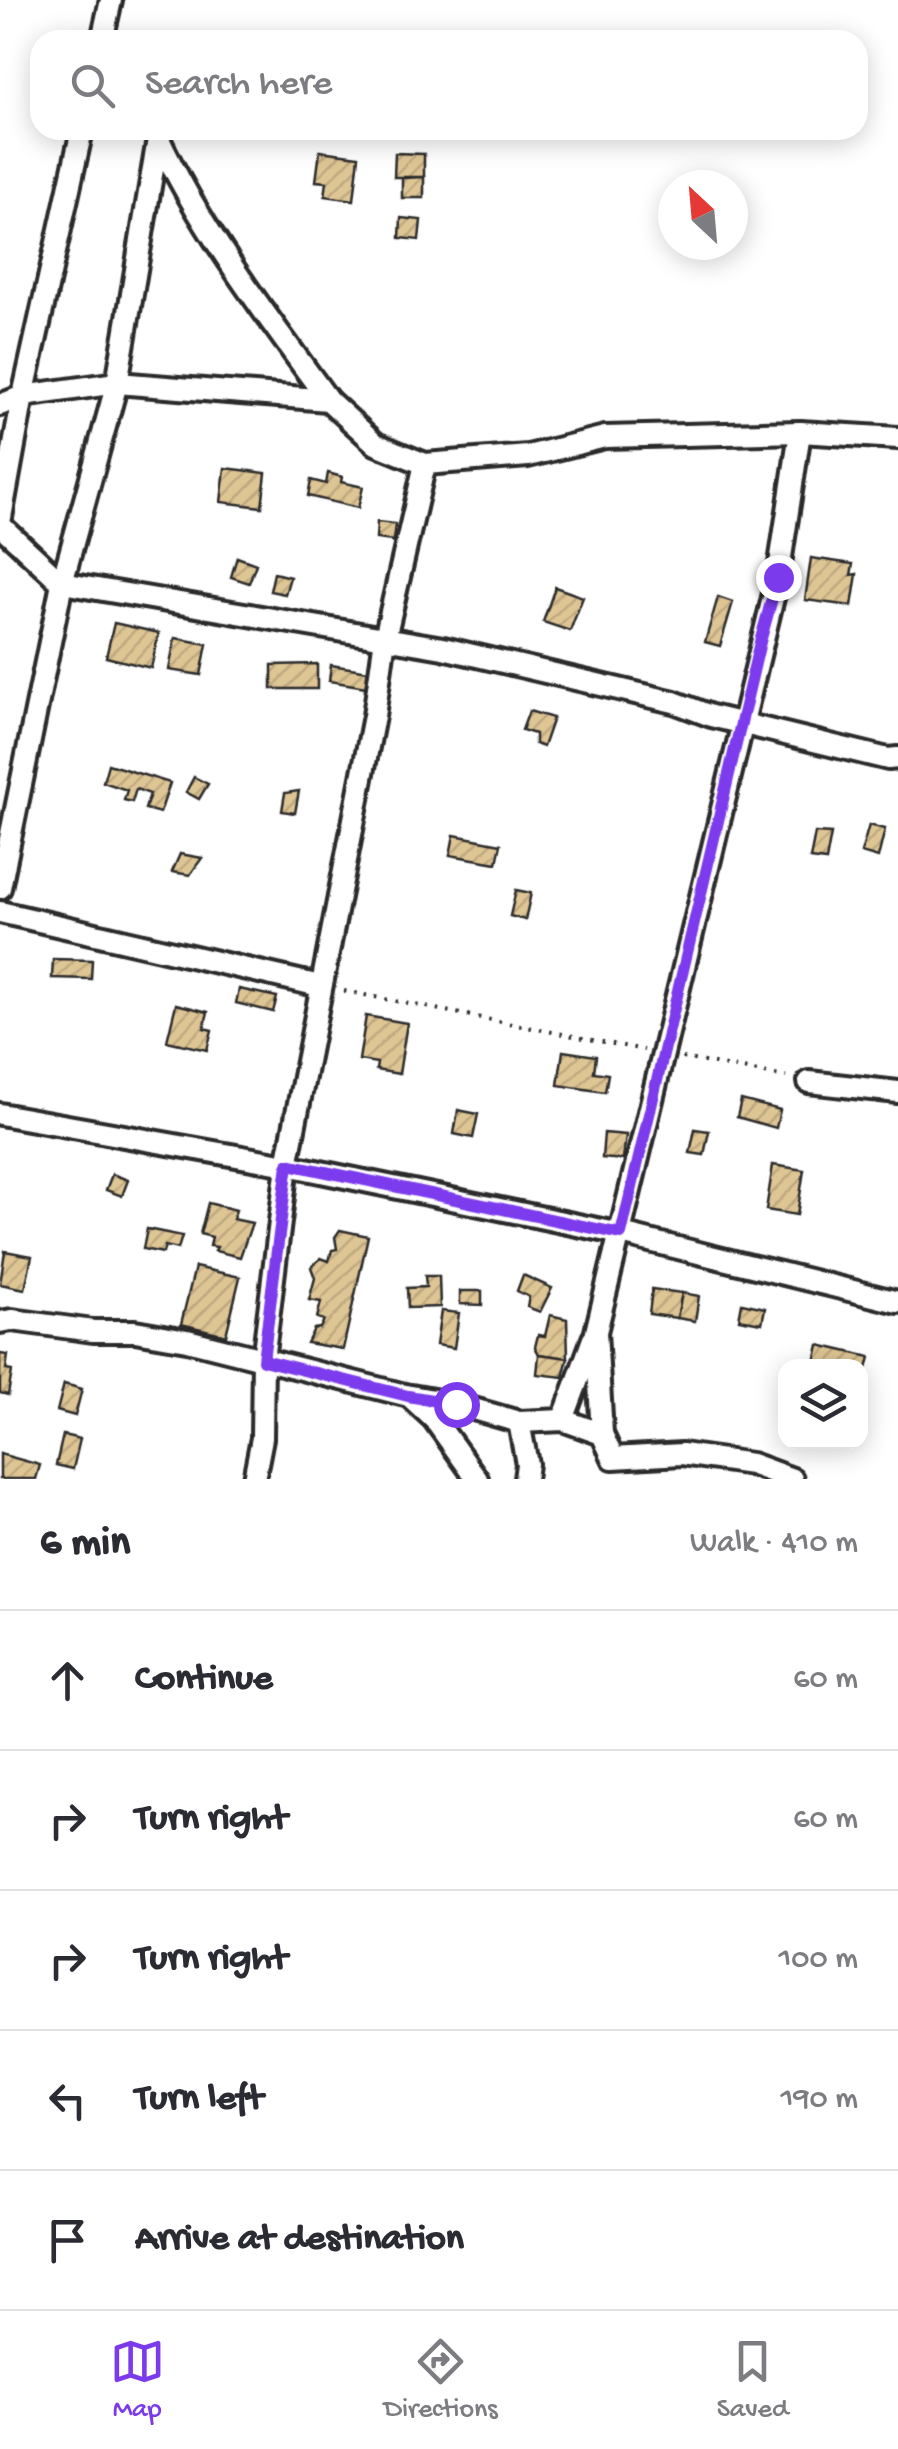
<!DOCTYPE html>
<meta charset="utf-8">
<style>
:root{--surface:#fff;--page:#f2f2f3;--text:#2b2b33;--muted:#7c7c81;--line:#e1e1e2;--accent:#7c3aed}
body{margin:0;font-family:"Gochi Hand",sans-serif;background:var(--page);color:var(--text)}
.controls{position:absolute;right:30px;bottom:30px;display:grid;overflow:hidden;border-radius:20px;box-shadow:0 5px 25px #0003}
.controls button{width:90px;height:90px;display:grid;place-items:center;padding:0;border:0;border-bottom:2px solid var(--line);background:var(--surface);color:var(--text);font:50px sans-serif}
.compass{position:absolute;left:658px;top:170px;width:90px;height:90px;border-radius:50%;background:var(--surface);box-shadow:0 5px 25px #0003;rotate:334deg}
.stop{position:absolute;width:30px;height:30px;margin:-22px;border:8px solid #7c3aed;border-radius:50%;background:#fff}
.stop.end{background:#7c3aed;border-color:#fff;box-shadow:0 2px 10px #0008}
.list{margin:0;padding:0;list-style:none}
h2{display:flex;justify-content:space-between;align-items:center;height:130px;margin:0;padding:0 40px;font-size:42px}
h2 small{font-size:32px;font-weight:400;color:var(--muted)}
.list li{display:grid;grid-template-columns:65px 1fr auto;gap:30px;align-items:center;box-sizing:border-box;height:140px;padding:0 40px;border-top:2px solid var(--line)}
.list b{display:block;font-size:38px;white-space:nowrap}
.list em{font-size:32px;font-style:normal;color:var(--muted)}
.icon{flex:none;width:55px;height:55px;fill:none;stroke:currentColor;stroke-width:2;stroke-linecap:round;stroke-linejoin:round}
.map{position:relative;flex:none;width:898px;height:1479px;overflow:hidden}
.search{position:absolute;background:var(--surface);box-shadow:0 5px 25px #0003;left:30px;right:30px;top:30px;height:110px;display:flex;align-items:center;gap:25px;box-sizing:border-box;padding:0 35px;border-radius:30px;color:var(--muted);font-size:38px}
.sheet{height:830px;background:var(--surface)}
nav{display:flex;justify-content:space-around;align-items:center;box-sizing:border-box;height:140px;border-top:2px solid var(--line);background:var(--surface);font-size:28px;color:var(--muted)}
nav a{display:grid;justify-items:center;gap:5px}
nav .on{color:var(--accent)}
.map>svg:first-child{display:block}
.building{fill:url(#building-hatch);stroke:#2b2b2b;stroke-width:2.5}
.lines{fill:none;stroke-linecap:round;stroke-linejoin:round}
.minor-casing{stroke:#2b2b2b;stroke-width:28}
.path{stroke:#2b2b2b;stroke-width:4;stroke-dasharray:2.5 8;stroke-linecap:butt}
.minor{stroke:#fff;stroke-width:20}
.route{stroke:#7c3aed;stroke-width:12}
</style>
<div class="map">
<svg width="898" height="1479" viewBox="0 0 898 1479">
<defs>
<pattern id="building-hatch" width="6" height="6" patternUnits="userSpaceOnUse" patternTransform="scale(2.5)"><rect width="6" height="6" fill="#dec594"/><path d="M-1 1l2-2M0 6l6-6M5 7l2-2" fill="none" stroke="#bfa980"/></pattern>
</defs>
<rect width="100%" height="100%" fill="#fff"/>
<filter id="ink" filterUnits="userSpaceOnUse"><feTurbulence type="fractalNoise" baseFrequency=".01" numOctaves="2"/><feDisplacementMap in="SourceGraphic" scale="20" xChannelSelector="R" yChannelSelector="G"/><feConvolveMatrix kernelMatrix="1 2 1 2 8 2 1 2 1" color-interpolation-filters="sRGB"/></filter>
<g filter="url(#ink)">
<g class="building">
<path d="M320,151L359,156L354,200L325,196L327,182L316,181Z"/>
<path d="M395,153L424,154V177H394Z"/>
<path d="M424,177V198H402V178Z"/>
<path d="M401,218L421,220L419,240L400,238Z"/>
<path d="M225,468L266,473L262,507L221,502Z"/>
<path d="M328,473L342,477L341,482L363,487L358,508L308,496L311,480L326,484Z"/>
<path d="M377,522L395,524L393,541L376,539Z"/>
<path d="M237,557L256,564L249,583L231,577Z"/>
<path d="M811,558L853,564L851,575L857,574L852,606L805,600Z"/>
<path d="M274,573L290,577L285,594L270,591Z"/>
<path d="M555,587L583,597L570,631L543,622Z"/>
<path d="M718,597L733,602L720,646L705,642Z"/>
<path d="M114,623L159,633L151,668L106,657Z"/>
<path d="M175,638L207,644L201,675L169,670Z"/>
<path d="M317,664V689H272V665Z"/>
<path d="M331,665L369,671L366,687L329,681Z"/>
<path d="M529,711L553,718L543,747L535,744V734L522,730Z"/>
<path d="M108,764L170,783L160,813L145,809L150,794L136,789L132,802L124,800L127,790L103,782Z"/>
<path d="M194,777L208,784L199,799L186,792Z"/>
<path d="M299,791L295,813L282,811L285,793Z"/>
<path d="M869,825L885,829L878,858L861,853Z"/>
<path d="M815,833L831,834L826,861L810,859Z"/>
<path d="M454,835L501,844L497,863L450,855Z"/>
<path d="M180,854L202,858L190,875L172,872Z"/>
<path d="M516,890L531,893L525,920L510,916Z"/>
<path d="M53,959L92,960L91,979L52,978Z"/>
<path d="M239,989L277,997L273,1012L236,1003Z"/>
<path d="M176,1004L208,1012L204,1028L212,1030L207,1050L167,1041Z"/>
<path d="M366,1016L407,1023L399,1074L376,1070L377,1063L359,1060Z"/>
<path d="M563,1051L596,1056L594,1072L608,1074L605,1092L558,1085Z"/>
<path d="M741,1100L780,1110L776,1128L737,1117Z"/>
<path d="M458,1110L478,1114L473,1138L454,1134Z"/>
<path d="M695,1129L709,1131L704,1155L690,1153Z"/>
<path d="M604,1133L626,1135L623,1160L602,1158Z"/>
<path d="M773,1165L804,1170L797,1215L766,1210Z"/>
<path d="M112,1174L128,1180L122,1196L106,1190Z"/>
<path d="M208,1203L236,1210L233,1219L252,1223L240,1257L215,1251L217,1247L210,1246L212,1237L200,1234Z"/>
<path d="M147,1229L182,1236L178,1249L165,1246L163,1253L143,1249Z"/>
<path d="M340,1230L368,1236L343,1349L307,1343L314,1329L320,1328L324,1320L317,1318L321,1302L309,1300L315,1278L311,1267L321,1258L329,1261L332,1250L337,1249L335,1237Z"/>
<path d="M5,1251L32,1256L25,1289L0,1284Z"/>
<path d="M195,1267L240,1277L226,1335L181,1324Z"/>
<path d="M523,1275L552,1288L540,1312L527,1307L529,1297L517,1291Z"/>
<path d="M425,1276H439L440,1307L408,1308L407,1288L426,1287Z"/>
<path d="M652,1289L682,1293L677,1318L649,1314Z"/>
<path d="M460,1291H482V1305L460,1304Z"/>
<path d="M682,1293L699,1296L695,1321L677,1318Z"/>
<path d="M742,1303L765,1308L762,1323L739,1319Z"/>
<path d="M441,1311L459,1313L454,1348L436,1345Z"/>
<path d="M550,1315L567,1319L568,1358L539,1354L535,1347L538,1335L545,1336Z"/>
<path d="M819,1345L870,1357L860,1397V1366H814Z"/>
<path d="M0,1354L8,1355L6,1370L12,1371L8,1395L0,1393Z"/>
<path d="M539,1354L568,1358L563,1377L537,1374Z"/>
<path d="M64,1384L82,1389L75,1416L57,1411Z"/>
<path d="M63,1435L80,1439L73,1469L56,1465Z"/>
<path d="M0,1454L40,1465L36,1479H0Z"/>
</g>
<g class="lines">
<defs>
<g id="minor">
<path d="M102,40L111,0"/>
<path d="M158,137C202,232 267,316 328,400"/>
<path d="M0,405L23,396L117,383L328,400L376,444L425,464L528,456L605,437L800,432L898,438"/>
<path d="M0,523L23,396L82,130"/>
<path d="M0,525L62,583L443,648L674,702L711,716L888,759L898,758"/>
<path d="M0,888L62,583L117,383L158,139"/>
<path d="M0,912L320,986"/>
<path d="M809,1082L898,1092"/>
<path d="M0,1114L287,1165L621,1234L898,1302"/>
<path d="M0,1322L12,1320L93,1331H135L187,1340L409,1396L434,1419L477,1479"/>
<path d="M411,1396L456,1404L519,1422L563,1420L602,1434L613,1458L682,1454L751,1464L792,1479"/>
<path d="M563,1420L593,1339"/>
<path d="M519,1422L527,1464L525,1479"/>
<path d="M602,1434L596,1332L778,577L800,432"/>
<path d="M254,1479L262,1438L263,1360L287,1165L374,716L385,638L425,464"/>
</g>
</defs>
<use href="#minor" class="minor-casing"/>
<g class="path">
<path d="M344,991L644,1050"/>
<path d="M682,1058L786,1077"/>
</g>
<use href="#minor" class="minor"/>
</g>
</g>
<g class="lines" filter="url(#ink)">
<path class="route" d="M456,1404L408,1396L263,1360L288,1164L621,1234L760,642L778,577"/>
</g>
</svg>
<div class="controls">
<button><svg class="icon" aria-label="layers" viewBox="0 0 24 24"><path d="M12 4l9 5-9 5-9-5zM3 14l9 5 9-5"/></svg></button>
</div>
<svg class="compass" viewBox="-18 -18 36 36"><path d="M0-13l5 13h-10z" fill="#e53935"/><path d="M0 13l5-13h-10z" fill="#7c7c81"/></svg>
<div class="stop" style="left:456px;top:1404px"></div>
<div class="stop end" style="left:778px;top:577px"></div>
<div class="search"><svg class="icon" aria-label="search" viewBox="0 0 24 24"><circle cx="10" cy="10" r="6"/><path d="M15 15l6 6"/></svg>Search here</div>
</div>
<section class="sheet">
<h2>6 min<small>Walk · 410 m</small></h2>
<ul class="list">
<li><svg class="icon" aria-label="ahead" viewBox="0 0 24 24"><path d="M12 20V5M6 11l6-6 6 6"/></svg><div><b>Continue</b></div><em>60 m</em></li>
<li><svg class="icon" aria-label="right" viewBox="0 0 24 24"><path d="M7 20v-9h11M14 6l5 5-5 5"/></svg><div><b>Turn right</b></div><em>60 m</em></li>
<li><svg class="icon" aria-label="right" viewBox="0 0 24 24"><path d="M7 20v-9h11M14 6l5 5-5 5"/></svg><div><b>Turn right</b></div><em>100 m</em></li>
<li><svg class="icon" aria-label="left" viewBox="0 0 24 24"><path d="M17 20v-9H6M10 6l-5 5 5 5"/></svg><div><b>Turn left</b></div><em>190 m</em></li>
<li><svg class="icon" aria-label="arrive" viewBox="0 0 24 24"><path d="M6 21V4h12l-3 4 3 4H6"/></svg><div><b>Arrive at destination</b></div></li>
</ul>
</section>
<nav>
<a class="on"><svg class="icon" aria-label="map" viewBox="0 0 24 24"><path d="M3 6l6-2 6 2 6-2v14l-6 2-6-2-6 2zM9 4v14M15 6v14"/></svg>Map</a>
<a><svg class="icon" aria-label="directions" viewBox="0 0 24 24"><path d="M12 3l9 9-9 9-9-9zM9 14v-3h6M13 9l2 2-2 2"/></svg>Directions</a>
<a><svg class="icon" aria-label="saved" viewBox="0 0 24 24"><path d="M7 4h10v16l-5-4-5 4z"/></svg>Saved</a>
</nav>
